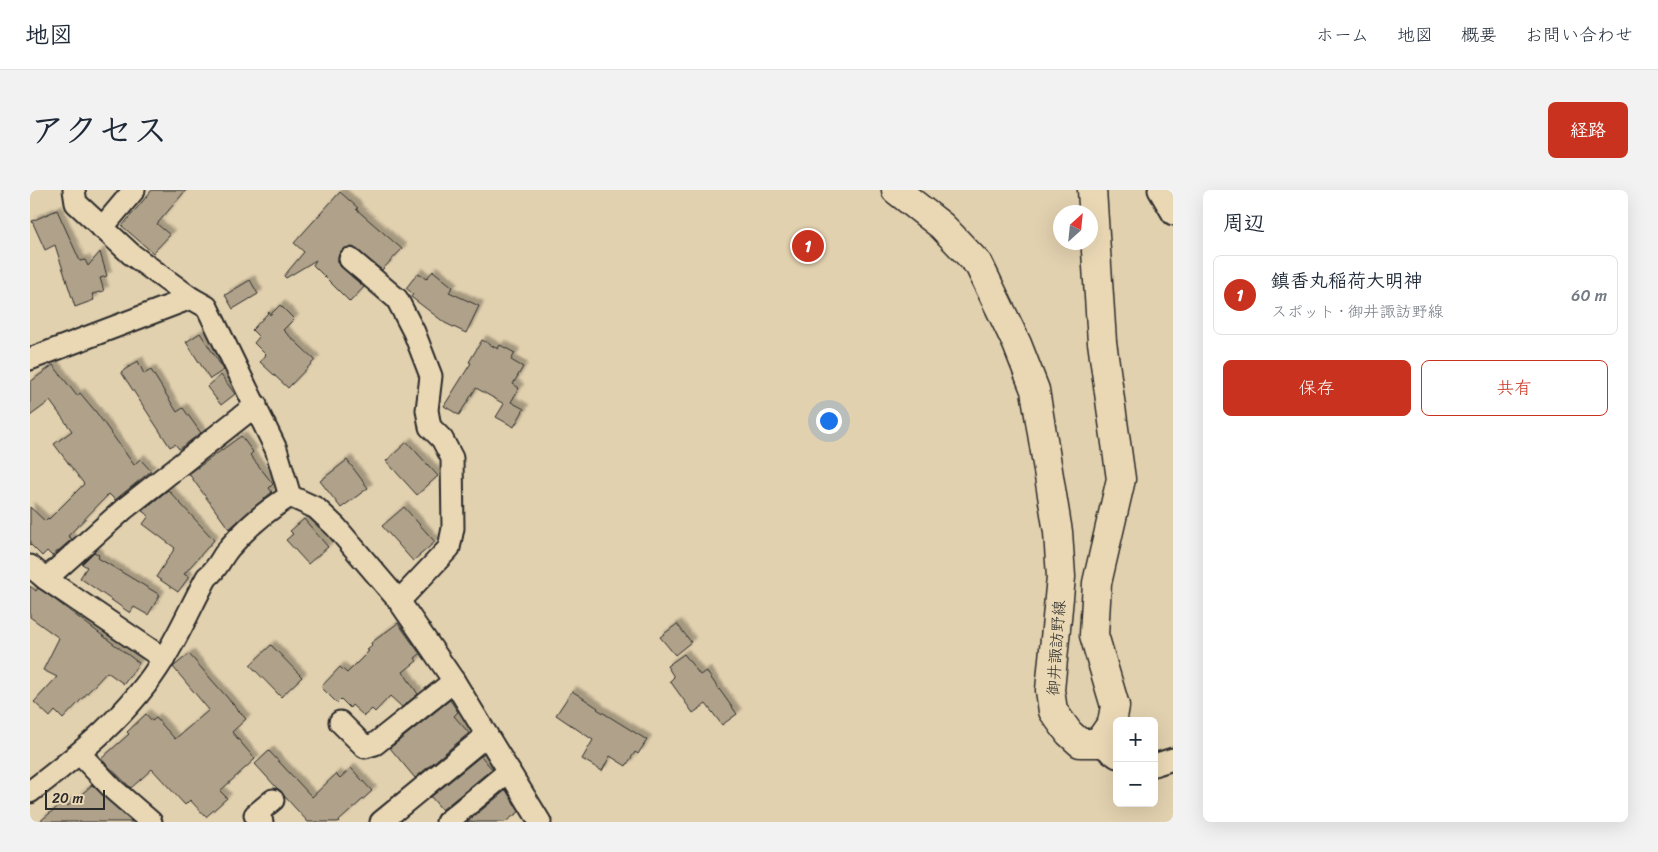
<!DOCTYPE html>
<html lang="ja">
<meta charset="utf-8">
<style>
:root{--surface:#fff;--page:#f2f2f3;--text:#1f2937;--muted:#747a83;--line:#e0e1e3;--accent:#c8321e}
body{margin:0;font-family:Sriracha,"Klee One",sans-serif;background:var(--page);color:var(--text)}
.controls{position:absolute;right:15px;bottom:15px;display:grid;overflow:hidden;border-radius:8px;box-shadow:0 5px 20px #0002}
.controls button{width:45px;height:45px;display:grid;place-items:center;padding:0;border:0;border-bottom:1px solid var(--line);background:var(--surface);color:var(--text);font:25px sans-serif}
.compass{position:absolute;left:1023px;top:15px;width:45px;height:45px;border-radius:50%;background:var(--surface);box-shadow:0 5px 20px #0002;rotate:27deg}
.scale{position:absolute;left:15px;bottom:12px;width:60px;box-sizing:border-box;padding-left:5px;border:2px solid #2b2b2b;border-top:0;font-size:14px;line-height:18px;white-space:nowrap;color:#2b2b2b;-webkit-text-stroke:4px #ead8b5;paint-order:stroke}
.you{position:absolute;left:798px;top:230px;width:18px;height:18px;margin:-12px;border:4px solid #fff;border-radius:50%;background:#1a73e8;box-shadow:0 0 0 8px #1a73e833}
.badge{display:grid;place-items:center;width:32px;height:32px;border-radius:50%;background:var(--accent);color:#fff;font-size:16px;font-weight:700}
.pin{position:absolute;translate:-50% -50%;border:2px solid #fff;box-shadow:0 1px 5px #0006}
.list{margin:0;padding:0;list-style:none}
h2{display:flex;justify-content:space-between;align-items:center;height:65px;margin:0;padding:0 20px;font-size:21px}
h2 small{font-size:16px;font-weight:400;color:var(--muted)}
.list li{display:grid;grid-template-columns:32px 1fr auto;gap:15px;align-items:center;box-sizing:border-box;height:80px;margin:0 10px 10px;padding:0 10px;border:1px solid var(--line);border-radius:8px}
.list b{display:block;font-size:19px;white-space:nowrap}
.list p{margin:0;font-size:16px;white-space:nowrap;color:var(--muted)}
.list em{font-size:16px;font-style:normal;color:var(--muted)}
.actions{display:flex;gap:10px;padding:15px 20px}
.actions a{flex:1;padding:11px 0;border:1px solid var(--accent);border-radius:8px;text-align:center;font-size:18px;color:var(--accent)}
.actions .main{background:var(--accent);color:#fff}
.map{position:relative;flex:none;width:1143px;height:632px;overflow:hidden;border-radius:8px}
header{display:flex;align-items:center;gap:30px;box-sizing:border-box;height:70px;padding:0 25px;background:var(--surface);border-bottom:1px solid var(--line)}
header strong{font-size:24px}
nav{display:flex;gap:28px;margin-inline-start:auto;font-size:18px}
.intro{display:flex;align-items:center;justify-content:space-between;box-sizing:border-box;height:120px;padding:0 30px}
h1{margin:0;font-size:35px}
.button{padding:12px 22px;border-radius:8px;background:var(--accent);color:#fff;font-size:18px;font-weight:700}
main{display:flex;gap:30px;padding:0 30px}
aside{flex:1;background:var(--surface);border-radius:8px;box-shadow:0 5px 20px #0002}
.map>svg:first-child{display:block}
.building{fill:#b0a28a;stroke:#2b2b2b;filter:url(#shadow)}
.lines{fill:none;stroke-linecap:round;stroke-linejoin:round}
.minor-casing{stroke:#2b2b2b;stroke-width:25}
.major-casing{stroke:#2b2b2b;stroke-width:31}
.minor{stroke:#ead8b5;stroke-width:21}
.major{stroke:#ead8b5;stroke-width:28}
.labels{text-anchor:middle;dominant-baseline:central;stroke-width:5;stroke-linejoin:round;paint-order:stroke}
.street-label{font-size:16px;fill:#2b2b2b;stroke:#ead8b5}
</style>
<header>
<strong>地図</strong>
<nav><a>ホーム</a><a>地図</a><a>概要</a><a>お問い合わせ</a></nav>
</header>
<div class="intro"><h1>アクセス</h1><a class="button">経路</a></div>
<main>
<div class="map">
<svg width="1143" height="632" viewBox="0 0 1143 632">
<defs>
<filter id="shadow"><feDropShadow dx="4.5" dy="-4.5" stdDeviation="1" flood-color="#0004"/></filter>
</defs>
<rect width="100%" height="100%" fill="#e2d1af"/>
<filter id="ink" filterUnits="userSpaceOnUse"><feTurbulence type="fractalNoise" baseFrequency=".02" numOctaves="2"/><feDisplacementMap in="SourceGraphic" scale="10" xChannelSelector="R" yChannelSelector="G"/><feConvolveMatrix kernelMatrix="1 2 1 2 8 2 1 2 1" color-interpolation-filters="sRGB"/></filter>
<g filter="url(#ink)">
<g class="building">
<path d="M122,0H156L127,34L140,45L123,63L92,36Z"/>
<path d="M310,2L328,18L326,19L372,59L352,80L323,57L311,61L308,66V74L334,97L320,112L283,75L286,70L256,88L254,86L274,62L264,53Z"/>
<path d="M27,20L50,71L55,70L58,76L70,62L77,86L70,88L74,101L62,104L64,110L45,117L25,55L15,60L2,31Z"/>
<path d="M403,81L423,97L419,102L449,116L436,143L415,133L381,107L383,104L376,98L388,83L396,89Z"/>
<path d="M220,90L228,104L203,119L195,105Z"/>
<path d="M250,115L264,129L253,140L285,170L258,198L230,172L236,165L224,153L229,147L222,140L239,122L240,125Z"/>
<path d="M170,143L194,180L180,189L156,152Z"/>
<path d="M452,150L468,159L470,155L485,163L481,170L493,177L483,194L489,198L481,212L494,219L484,237L466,227L474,214L446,198L429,225L414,216L441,173L439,172Z"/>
<path d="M108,171L114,184L121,180L147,222L153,218L171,243L149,259L145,254L140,257L91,182Z"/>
<path d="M23,175L47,206L50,203L66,222L104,275L110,269L121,281L85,310L79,304L38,346L42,349L22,366L17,361L12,366L0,354V317L15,331L18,328L19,329L54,294L24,254L42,241L20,211L0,226V192Z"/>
<path d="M191,185L205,204L191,215L177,197Z"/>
<path d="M211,246L223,262L220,265L243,294L239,298L242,302L199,339L159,284Z"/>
<path d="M377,252L408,286L387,305L356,271Z"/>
<path d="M317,270L338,298L311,318L290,291Z"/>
<path d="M138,300L184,350L154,384L159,387L148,402L126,387L145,358L113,334L119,326L112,321Z"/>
<path d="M374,317L405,352L383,371L352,336Z"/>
<path d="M274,329L298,357L278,374L256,350L263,344L260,341Z"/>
<path d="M64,362L69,365L68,368L130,405L118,425L104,417L100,423L50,388L57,377L52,374Z"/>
<path d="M0,396L6,401L8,398L24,409L109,473L94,494L77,482L33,529L25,521L20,527L4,512L27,487L13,480L29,448L0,427Z"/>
<path d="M368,433L390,464L385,468L387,471L373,482L388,504L372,517L360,506L345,522L342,519L334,526L322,515L320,518L311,509L307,513L291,497L310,477L317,483L339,461L337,460L342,456L341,453Z"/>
<path d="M647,434L661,452L645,465L630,447Z"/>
<path d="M241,455L272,487L251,507L220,475Z"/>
<path d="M159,464L216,529L202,542L225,569L190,601L197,608L176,627L160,610L155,615L122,579L101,598L71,569L99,544L97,542L116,524L122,531L126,528L145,549L179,520L143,477Z"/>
<path d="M654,464L670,485L676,481L707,524L692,535L676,514L663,523L640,491L644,487L637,476Z"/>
<path d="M542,501L568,518L567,519L617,550L608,564L605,562L596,576L580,566L572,581L552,569L563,550L526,525Z"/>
<path d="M420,510L428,522L424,526L439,543L385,588L360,558Z"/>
<path d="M239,561L282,607L306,584L310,588L321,578L342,601L308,632H278L225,574Z"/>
<path d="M451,566L462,579L412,620L401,607Z"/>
<path d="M62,595L102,632H9L35,611L38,616Z"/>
<path d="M476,600L489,622L475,632H437Z"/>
</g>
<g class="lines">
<defs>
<g id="minor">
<path d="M44,0L46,13L101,64L161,108L177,117L246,259L260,306L286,318L306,337L369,411L424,491L510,632"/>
<path d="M1129,0L1143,24"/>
<path d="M72,38L104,0"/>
<path d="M320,69L367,109L384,142L401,186L397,220L400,237L412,249L422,268L423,338L419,358L369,411"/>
<path d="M0,169L161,108"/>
<path d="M0,376L16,389"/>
<path d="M134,469L16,389L94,319L226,215"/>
<path d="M310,532L335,557L345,554L424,491"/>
<path d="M1068,553L1087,567"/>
<path d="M50,564L84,600L121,632"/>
<path d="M1124,575L1143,569"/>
<path d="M0,602C50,564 101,523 134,468C150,443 162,414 177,387C188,379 191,367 200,357C218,336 237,320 260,306"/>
<path d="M232,632L225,625L243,610"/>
<path d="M351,632L457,545"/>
<path d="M417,632L479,581"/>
</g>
<path id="major" d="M866,0L912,36L949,75L987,154L1005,200L1028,342L1031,387L1020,500L1023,521L1039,543L1050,553H1068L1082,533L1085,516L1064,445L1067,393L1091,289L1072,152L1062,0"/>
</defs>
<use href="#minor" class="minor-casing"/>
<use href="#major" class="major-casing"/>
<use href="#minor" class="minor"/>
<use href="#major" class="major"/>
</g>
</g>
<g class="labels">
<g class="street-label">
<text transform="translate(1026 458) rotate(-86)">御井諏訪野線</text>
</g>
</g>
</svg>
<div class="controls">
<button>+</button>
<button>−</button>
</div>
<svg class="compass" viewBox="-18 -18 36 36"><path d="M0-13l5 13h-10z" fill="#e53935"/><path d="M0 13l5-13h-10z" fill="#747a83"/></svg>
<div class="scale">20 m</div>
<div class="you"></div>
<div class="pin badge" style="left:778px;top:56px">1</div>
</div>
<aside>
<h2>周辺<small></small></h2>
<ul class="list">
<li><span class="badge">1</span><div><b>鎮香丸稲荷大明神</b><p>スポット · 御井諏訪野線</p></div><em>60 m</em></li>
</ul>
<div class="actions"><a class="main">保存</a><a>共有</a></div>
</aside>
</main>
